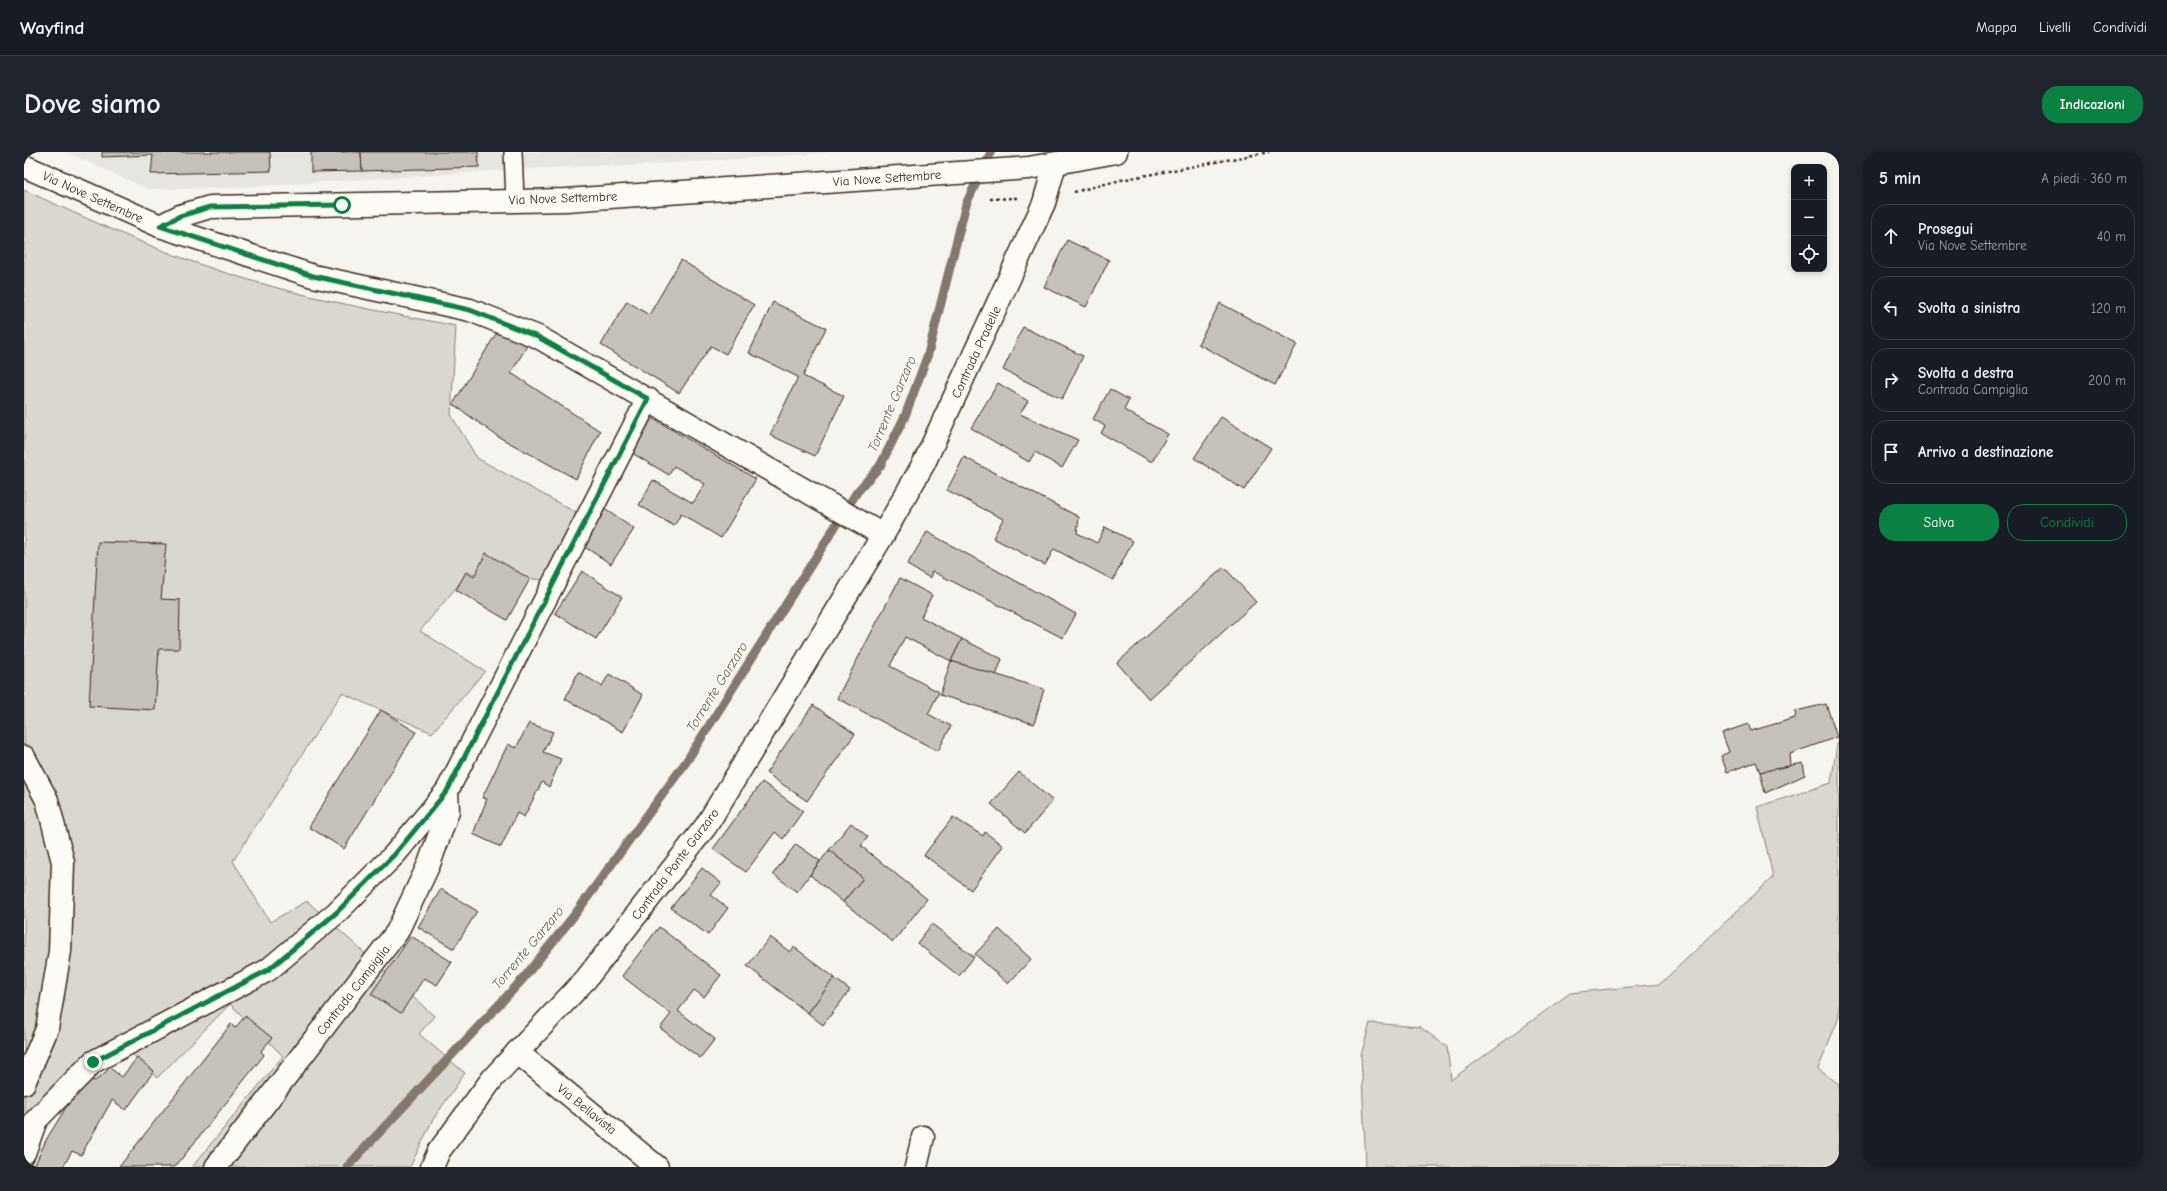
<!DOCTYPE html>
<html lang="it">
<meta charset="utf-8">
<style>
:root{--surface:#171b24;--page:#20242c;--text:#f1f3f6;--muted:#9ea1a6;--line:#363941;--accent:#0b8043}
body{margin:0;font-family:"Comic Neue",sans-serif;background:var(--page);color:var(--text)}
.controls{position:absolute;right:12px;top:12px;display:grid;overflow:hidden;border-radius:8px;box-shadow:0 2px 6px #0003}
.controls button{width:36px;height:36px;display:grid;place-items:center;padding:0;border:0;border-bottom:1px solid var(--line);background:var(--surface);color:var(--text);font:20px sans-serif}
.stop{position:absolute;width:12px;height:12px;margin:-9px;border:3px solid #0b8043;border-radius:50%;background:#fff}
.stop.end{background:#0b8043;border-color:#fff;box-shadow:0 1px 4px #0008}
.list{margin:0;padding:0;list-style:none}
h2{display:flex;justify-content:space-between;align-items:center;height:52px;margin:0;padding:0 16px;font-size:17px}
h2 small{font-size:13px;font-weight:400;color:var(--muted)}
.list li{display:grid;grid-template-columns:26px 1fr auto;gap:12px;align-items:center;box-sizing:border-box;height:64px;margin:0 8px 8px;padding:0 8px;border:1px solid var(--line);border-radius:16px}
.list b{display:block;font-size:15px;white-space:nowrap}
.list p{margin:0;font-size:13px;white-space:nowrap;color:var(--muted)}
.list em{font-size:13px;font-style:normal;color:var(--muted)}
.actions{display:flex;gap:8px;padding:12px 16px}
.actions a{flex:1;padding:9px 0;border:1px solid var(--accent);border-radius:16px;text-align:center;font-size:14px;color:var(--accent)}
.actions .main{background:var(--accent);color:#fff}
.icon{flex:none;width:22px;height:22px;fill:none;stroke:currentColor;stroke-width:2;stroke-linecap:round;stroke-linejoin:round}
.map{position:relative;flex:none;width:1815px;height:1015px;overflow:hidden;border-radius:16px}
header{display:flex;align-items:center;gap:24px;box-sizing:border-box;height:56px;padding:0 20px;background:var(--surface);border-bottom:1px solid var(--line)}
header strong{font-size:19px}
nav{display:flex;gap:22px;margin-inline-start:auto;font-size:14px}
.intro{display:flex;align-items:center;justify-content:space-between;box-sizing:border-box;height:96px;padding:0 24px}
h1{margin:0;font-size:28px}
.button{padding:10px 18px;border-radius:16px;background:var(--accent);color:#fff;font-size:14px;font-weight:700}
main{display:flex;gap:24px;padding:0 24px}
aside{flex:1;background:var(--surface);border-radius:16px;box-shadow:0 2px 6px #0003}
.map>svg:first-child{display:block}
.built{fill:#e7e5df}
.green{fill:#dad6d0;stroke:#8a8077}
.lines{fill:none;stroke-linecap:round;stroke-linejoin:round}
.stream{stroke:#84786e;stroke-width:9}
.building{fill:#c7c1bb;stroke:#3b2a1e}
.lane-casing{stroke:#3b2a1e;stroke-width:20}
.street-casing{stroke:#3b2a1e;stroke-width:25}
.path{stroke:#3b2a1e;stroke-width:2.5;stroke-dasharray:3 3;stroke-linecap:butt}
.lane{stroke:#fdfcf7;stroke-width:17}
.street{stroke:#fdfcf7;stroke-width:22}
.route{stroke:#0b8043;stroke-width:5}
.labels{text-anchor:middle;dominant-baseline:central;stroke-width:3;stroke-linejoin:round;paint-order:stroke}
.street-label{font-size:13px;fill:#3b2a1e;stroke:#fdfcf7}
.water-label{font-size:14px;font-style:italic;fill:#65584d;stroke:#fdfcf7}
</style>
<header>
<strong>Wayfind</strong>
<nav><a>Mappa</a><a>Livelli</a><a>Condividi</a></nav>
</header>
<div class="intro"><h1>Dove siamo</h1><a class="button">Indicazioni</a></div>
<main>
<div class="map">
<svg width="1815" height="1015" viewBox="0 0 1815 1015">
<rect width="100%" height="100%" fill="#f5f4ee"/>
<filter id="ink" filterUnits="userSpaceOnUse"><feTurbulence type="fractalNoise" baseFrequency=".025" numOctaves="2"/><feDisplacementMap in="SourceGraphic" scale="8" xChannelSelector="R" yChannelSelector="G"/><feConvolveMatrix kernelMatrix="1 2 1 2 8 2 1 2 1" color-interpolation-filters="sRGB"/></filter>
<g filter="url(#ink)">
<path class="built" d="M42,0H817L590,15L587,13L502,17L207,36L124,37Z"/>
<g class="green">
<path d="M0,38C66,68 132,99 202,121C277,145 354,159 432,174L427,263L453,306L569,370L530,429L444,421L396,479L461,519L408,581L318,541L209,709L246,770L283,749L410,864L395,882L441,921L408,969L386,1015H168L259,904L206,852L133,926L91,885L59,934L0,965Z"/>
<path d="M1815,579V865L1794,917L1815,932V1015H1342L1337,903L1346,871L1396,875L1423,895L1427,928L1546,841L1636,832L1749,725L1733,655L1807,631Z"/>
</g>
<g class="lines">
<path class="stream" d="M323,1015L498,828L552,761L662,610L833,340L856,314L881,264L904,202L942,52L967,0"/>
</g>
<g class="building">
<path d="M78,0H246L247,19L127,22L129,3L78,5Z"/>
<path d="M287,0H337L338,19L287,20Z"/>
<path d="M337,0H454L455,15L338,19Z"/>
<path d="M1043,88L1085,108L1062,155L1020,135Z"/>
<path d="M657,108L730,153L702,202L687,194L655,241L577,193L603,149L625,163Z"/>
<path d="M749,150L802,176L779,224L820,244L791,304L746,283L774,225L725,201Z"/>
<path d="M1196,151L1273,192L1251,233L1174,192Z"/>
<path d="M999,175L1059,204L1038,247L979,218Z"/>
<path d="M475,177L504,192L487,221L576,279L552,327L473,284L429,252Z"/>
<path d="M974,231L1004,249L996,262L1054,288L1038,316L1011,300L1005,310L947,276Z"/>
<path d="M1086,237L1105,248L1100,258L1144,282L1128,310L1077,281L1081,274L1069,267Z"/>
<path d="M1197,265L1247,296L1220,338L1170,306Z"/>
<path d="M628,266L732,327L697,386L657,362L650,374L615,353L629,328L669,351L681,332L650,314L645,323L608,301Z"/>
<path d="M940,305L1055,365L1053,381L1073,391L1081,375L1109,389L1089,428L1030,397L1021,413L969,386L979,367L923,338Z"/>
<path d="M579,356L610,377L587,412L556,392Z"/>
<path d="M903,380L1052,462L1039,486L908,419L906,426L883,413Z"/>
<path d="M74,390L142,392L137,447L156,448L155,497H135L131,558L65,554Z"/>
<path d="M462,401L506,427L483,468L432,438L442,420L450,425Z"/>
<path d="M1200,415L1232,450L1125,547L1093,511Z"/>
<path d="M558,419L598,445L572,487L531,461Z"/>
<path d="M876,426L908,443L897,465L938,487L927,509L881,485L866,514L915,540L904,562L927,574L914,599L813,546Z"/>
<path d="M938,487L978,507L972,524L927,509Z"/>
<path d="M927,509L1020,537L1010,572L916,543Z"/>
<path d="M554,520L578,534L585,522L619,543L599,580L541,547Z"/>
<path d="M1802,552L1813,585L1766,602L1767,614L1736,620L1732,610L1703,620L1697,604L1705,600L1698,581L1724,572L1727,579L1771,566L1772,559Z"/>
<path d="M789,553L831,582L783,649L742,621Z"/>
<path d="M357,558L392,580L320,697L285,675Z"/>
<path d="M505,571L529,580L519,600L537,607L525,635L518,630L500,665L493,661L477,695L449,682L463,647L458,646L484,592L492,596Z"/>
<path d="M1779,611L1781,623L1741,641L1736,620Z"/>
<path d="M995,620L1029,649L1001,681L967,652Z"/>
<path d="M738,630L779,659L759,687L751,680L722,720L689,697Z"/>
<path d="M929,665L959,684L961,680L979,694L947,738L900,703Z"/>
<path d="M827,671L844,685L837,694L903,747L869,790L819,750L839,726L805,698Z"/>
<path d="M772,692L796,709L773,740L749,722Z"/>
<path d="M805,698L839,726L819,750L786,723Z"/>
<path d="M678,716L697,731L687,743L704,756L684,783L647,756Z"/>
<path d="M417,737L453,759L430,797L394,775Z"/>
<path d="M908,772L950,805L935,824L893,791Z"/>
<path d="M635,775L697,823L680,845L670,838L654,859L691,887L676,906L636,876L647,862L598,824Z"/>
<path d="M975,777L1007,807L984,832L951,802Z"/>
<path d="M387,784L428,810L413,833L400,826L377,861L347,842Z"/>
<path d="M746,785L766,800L770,795L811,826L784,861L723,814Z"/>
<path d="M810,826L826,838L799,873L784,861Z"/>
<path d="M221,864L248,886L237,899L240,903L151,1015H95L207,872L211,876Z"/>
<path d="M113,906L130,919L102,958L88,948L57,1003L48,999L39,1015H10L22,988L60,926L71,929L86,916L98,925Z"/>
</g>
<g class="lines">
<defs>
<path id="lane" d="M489,0L491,48"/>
<g id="street">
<path d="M0,14L136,74L156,64L186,55L542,48L1005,16L1092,0"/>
<path d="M136,74L289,124L446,158L514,185L859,383"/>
<path d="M0,605L23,648L39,710L36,799L23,877L0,931"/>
<path d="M493,900L633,1015"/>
<path d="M0,1001L12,968L69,910L244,818L312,761L371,702L423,639L624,247"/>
<path d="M192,1015L373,780L405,712L424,659L423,639"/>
<path d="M408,1015L415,999L469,926L562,827L682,674L859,383L900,311L1020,51L1031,12"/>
<path d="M892,1015L899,985"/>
</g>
</defs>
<use href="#lane" class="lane-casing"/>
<use href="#street" class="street-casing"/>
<g class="path">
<path d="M1050,40L1097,28L1245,0"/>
<path d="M966,47L993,46"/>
</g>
<use href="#lane" class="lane"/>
<use href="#street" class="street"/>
</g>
</g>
<g class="lines" filter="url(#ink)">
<path class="route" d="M69,910L244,818L312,761L371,702L423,639L624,247L514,185L446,158L289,124L136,74L156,64L186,55L318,53"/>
</g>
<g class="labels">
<g class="street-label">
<text transform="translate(863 26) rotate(-4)">Via Nove Settembre</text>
<text transform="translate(69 45) rotate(24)">Via Nove Settembre</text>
<text transform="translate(539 46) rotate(-2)">Via Nove Settembre</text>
<text transform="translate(952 200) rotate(-65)">Contrada Pradelle</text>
<text transform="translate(651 712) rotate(-53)">Contrada Ponte Garzaro</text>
<text transform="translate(329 838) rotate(-52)">Contrada Campiglia</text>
<text transform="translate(563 957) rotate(39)">Via Bellavista</text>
</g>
<g class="water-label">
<text transform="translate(868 252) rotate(-67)">Torrente Garzaro</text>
<text transform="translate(693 535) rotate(-58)">Torrente Garzaro</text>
<text transform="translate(504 796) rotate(-50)">Torrente Garzaro</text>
</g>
</g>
</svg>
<div class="controls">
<button>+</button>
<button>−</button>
<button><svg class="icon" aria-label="locate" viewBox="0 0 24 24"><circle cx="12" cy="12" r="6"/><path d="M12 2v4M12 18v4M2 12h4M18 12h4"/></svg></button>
</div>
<div class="stop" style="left:318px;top:53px"></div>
<div class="stop end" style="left:69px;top:910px"></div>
</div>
<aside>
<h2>5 min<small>A piedi · 360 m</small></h2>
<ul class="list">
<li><svg class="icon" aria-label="ahead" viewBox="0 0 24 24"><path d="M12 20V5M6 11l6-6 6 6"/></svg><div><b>Prosegui</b><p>Via Nove Settembre</p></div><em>40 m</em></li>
<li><svg class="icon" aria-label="left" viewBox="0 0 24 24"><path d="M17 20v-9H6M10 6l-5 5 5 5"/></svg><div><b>Svolta a sinistra</b></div><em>120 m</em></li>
<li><svg class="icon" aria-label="right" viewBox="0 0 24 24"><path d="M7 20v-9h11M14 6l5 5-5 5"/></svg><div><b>Svolta a destra</b><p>Contrada Campiglia</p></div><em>200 m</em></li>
<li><svg class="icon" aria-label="arrive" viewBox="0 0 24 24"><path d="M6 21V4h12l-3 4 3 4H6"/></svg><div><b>Arrivo a destinazione</b></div></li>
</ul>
<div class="actions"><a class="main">Salva</a><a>Condividi</a></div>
</aside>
</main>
